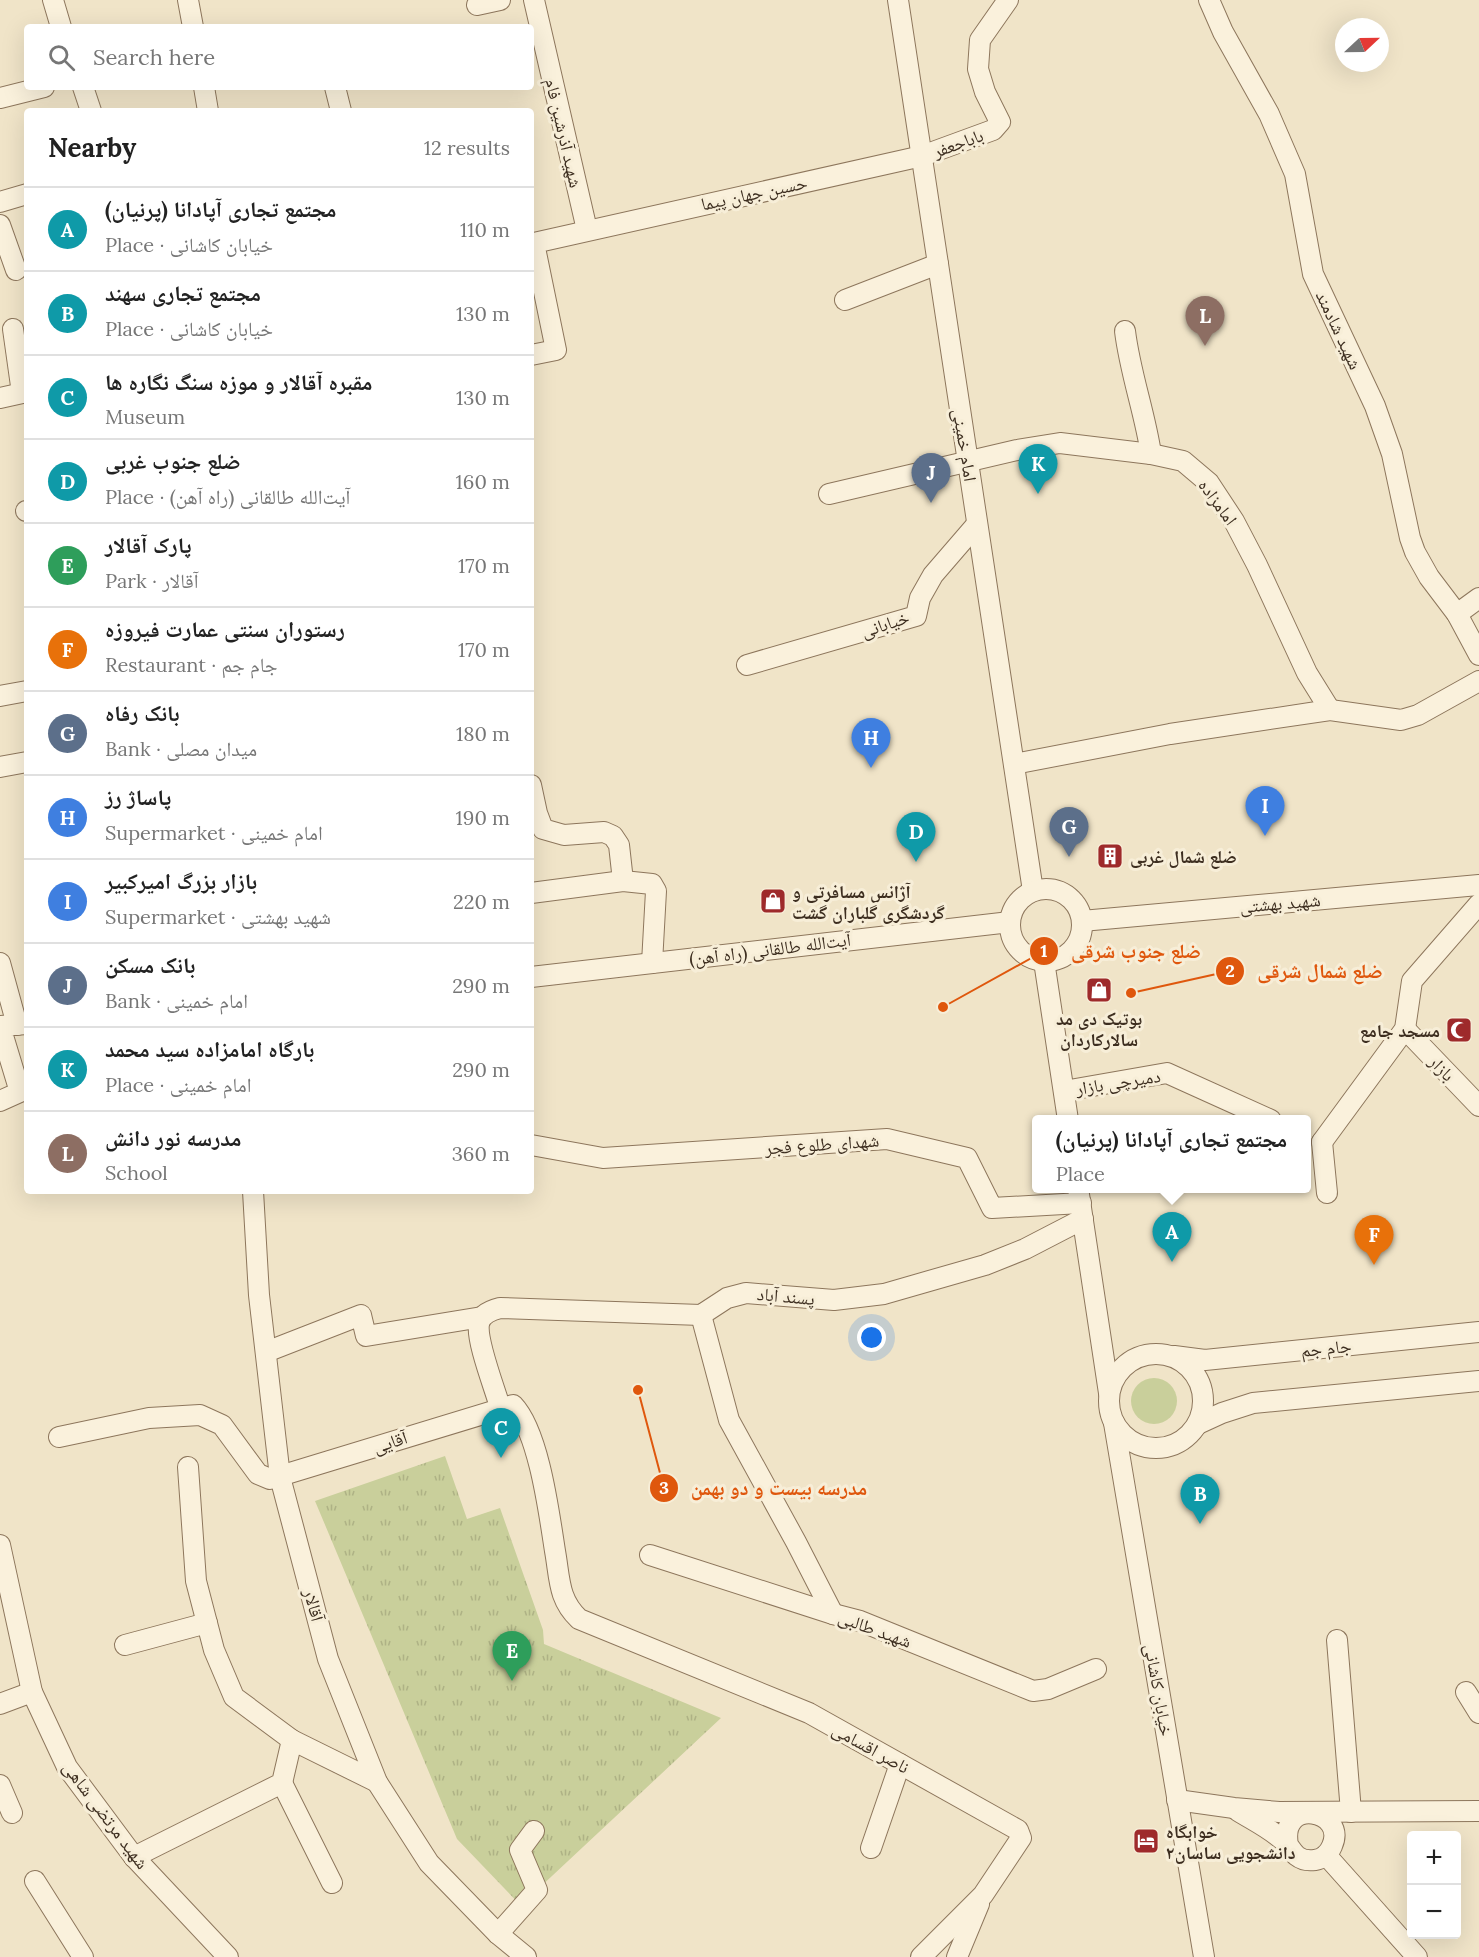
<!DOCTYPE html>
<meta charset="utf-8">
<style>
:root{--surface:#fff;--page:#f6f6f6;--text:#222;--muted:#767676;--line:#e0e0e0;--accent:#9e2a2b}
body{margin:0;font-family:Lora,"Noto Naskh Arabic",serif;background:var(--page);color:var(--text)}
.controls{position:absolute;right:18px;bottom:18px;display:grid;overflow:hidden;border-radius:6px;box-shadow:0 6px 24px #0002}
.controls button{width:54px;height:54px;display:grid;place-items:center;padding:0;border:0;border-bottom:2px solid var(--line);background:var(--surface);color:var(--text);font:30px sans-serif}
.compass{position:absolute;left:1335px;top:18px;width:54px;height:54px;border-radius:50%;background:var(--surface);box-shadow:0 6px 24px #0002;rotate:68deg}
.you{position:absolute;left:872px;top:1338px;width:21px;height:21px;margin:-15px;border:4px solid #fff;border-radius:50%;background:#1a73e8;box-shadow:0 0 0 9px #1a73e833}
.badge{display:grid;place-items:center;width:39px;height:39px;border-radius:50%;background:var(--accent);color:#fff;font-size:20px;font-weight:700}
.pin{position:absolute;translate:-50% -50px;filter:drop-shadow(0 2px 3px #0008)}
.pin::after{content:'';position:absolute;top:32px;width:21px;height:18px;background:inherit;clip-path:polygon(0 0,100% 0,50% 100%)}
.popup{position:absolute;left:1032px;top:1115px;width:279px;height:78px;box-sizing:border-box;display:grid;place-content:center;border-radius:6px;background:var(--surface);filter:drop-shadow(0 2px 4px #0005);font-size:20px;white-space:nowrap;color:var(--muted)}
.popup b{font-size:22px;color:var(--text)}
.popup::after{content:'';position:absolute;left:50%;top:100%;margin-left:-12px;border:12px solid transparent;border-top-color:var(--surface)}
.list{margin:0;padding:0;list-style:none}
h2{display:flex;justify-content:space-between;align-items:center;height:78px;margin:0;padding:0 24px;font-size:26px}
h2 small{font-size:20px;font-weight:400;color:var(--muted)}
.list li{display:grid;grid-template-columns:39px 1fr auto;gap:18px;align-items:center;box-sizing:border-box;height:84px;padding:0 24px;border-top:2px solid var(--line)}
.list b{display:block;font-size:22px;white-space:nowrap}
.list p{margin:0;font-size:20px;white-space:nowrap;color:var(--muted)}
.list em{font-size:20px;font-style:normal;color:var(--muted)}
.icon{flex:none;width:33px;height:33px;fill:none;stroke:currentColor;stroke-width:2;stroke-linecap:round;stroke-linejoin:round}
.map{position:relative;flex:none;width:1479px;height:1957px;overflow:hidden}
.search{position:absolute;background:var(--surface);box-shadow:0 6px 24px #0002;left:24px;top:24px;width:510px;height:66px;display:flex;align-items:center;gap:15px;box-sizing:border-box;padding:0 21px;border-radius:6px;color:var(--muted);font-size:22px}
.panel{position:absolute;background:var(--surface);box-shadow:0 6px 24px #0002;left:24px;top:108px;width:510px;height:1086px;border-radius:6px}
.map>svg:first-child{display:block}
.grass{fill:#c9cf9b}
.park{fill:url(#park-tufts)}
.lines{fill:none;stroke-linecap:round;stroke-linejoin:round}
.minor-casing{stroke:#8d765c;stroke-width:22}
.minor{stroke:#faf1dc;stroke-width:20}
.labels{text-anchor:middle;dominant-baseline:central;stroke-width:6;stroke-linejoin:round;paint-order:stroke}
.street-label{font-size:18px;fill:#3d2e20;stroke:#f7eed8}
.poi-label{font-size:18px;font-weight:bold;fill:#3d2e20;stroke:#f7eed8;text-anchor:start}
.leader{fill:none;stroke:#df570d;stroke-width:2}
.callout-dot{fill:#df570d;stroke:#f7eed8;stroke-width:2}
.mark-label{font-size:18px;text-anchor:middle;font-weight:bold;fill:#fff}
.callout-label{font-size:20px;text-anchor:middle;font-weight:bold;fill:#df570d;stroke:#f7eed8;stroke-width:6;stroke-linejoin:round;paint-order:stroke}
</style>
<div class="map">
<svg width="1479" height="1957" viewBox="0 0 1479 1957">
<defs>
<pattern id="park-tufts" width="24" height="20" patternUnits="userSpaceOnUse" patternTransform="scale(1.5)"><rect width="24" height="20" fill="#c9cf9b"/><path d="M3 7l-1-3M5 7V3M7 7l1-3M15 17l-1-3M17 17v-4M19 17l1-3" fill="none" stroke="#aeb285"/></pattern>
</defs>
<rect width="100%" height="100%" fill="#f0e4c8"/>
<circle class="grass" cx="1154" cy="1401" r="23"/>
<path class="park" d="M445,1456L467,1519L500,1508L543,1630L544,1644L721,1718L537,1890L529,1914L457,1839L315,1501Z"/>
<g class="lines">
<defs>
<g id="minor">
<path d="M53,0L61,27"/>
<path d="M188,0L193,27"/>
<path d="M534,0L587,230"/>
<path d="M898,0L1033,891"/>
<path d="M1209,0L1223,32L1269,114L1295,174L1313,274L1375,406L1392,454L1410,538L1415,552L1429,577L1457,614L1479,655"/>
<path d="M477,5L500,0"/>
<path d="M83,87L91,111"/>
<path d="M204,87L208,111"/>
<path d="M335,87L341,111"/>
<path d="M0,98L44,87"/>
<path d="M0,202L27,194"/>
<path d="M0,225L16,270"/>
<path d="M845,300L938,264"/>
<path d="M13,329L22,393"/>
<path d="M1125,331C1130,373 1145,413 1151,454"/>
<path d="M531,355L556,350L534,243L922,156L993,130L1000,122L985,92L978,69L980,40L1008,0"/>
<path d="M0,398L27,392"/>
<path d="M829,494L1017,450L1060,443L1151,454L1183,461L1209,483L1234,521L1257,565L1307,673L1330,710"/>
<path d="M26,511H27"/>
<path d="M1457,614L1479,598"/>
<path d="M747,665L916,616L920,598L933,575L977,524"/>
<path d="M0,696L27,691"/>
<path d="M1014,764L1170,734L1330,710L1401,720L1418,715L1479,681"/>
<path d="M0,767L27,762"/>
<path d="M531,785L537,813L543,829L564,835L604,832L613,836L619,845L623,881"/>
<circle cx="1046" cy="925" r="36"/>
<path d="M531,893L623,881L652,884L656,891L652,963"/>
<path d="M1082,921L1479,885"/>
<path d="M1044,961L1068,1120"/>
<path d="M0,963L17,1025"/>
<path d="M531,977L1010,922"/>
<path d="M1405,1029L1479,1106"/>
<path d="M1064,1091L1167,1073L1271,1120"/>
<path d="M0,1101L20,1092L0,1026L27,1024"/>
<path d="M1322,1142L1405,1029L1412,981L1479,904"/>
<path d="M1322,1142L1327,1193"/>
<path d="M531,1145L603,1158L887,1139L967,1158L992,1208L1081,1203"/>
<path d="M1078,1188L1109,1393"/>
<path d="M253,1191L259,1295L280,1477L328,1659L377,1782L429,1863L498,1934L526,1957"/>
<path d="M701,1315L729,1420L796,1542L833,1614"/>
<path d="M266,1352L361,1315L366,1336L482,1317"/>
<circle cx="1156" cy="1401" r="47"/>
<path d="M1174,1356L1205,1360L1479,1332"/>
<path d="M500,1407C495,1389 476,1341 479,1324C481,1314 492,1310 500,1308L701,1315L727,1298L746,1293L834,1300L884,1294L985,1265L1025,1249L1083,1219"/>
<path d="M1114,1423L1204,1957"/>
<path d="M1198,1424L1222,1413L1253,1403L1479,1381"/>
<path d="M59,1437L149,1418L200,1415L222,1425L258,1474L270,1479L513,1405C539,1432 549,1513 555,1551C560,1579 558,1599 579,1619L809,1713L1018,1830L1021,1838L983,1895L921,1957"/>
<path d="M188,1467L196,1581L214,1650L234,1697L292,1740"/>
<path d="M0,1545L32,1692L67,1767L134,1857L228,1957"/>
<path d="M650,1555L833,1614L860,1621L1033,1691L1048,1689L1096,1669"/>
<path d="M1337,1640L1351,1812"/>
<path d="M125,1645L207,1623"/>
<path d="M1466,1692L1479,1713"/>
<path d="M0,1704L32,1692"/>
<path d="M282,1783L332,1883"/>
<path d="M0,1785L12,1813"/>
<path d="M1177,1800L1234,1808L1279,1812L1479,1811"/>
<path d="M1238,1811C1254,1821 1275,1831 1288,1845C1291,1849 1293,1853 1297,1856C1302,1860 1308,1861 1315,1860C1323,1859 1329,1853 1332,1846C1348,1810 1279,1796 1288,1845"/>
<path d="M871,1848L900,1764"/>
<path d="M1326,1855L1417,1957"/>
<path d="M134,1857L282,1783L292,1740L377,1782"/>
<path d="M35,1881L83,1957"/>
<path d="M498,1934L537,1890L520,1850L534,1831"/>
<path d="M957,1957L979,1904"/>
</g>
</defs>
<use href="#minor" class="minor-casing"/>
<use href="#minor" class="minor"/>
</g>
<defs>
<symbol id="building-square" viewBox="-11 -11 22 22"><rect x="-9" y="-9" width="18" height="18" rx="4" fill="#9e2a2b" stroke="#f7eed8"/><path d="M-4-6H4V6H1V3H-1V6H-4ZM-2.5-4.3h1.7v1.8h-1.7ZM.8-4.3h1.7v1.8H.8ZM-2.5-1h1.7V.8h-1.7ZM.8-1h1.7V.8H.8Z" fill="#fff"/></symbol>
<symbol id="shop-square" viewBox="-11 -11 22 22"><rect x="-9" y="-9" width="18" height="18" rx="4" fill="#9e2a2b" stroke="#f7eed8"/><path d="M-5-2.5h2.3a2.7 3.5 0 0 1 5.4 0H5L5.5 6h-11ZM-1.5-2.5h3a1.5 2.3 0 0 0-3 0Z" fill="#fff"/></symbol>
<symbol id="mosque-square" viewBox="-11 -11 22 22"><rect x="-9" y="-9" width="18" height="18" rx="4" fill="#9e2a2b" stroke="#f7eed8"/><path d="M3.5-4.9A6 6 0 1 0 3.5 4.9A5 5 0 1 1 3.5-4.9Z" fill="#fff"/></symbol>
<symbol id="hotel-square" viewBox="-11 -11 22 22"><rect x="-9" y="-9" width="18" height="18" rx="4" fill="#9e2a2b" stroke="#f7eed8"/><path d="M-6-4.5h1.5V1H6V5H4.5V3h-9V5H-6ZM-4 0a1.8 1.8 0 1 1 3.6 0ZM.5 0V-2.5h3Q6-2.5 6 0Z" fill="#fff"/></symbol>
</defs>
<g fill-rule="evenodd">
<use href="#building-square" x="1095" y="841" width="30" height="30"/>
<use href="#shop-square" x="758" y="886" width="30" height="30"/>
<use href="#shop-square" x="1084" y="975" width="30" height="30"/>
<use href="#mosque-square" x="1444" y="1015" width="30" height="30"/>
<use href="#hotel-square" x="1131" y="1826" width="30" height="30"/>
</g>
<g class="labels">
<g class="street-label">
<text transform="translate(564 133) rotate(77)">شهید آذرشین فام</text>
<text transform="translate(958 143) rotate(-20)">باباجعفر</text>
<text transform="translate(754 193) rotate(-12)">حسین جهان پیما</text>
<text transform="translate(1339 330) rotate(65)">شهید شادمند</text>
<text transform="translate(965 445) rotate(81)">امام خمینی</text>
<text transform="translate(1218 502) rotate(54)">امامزاده</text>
<text transform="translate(885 624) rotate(-18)">خیابانی</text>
<text transform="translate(1280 903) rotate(-5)">شهید بهشتی</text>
<text transform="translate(770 949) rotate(-7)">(راه آهن) آیت‌الله طالقانی</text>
<text transform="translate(1442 1068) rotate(46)">بازار</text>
<text transform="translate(1118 1082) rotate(-9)">دمیرچی بازار</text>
<text transform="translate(822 1144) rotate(-4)">شهدای طلوع فجر</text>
<text transform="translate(786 1296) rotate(5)">پسند آباد</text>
<text transform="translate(1326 1348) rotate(-6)">جام جم</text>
<text transform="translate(390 1442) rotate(-18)">آقایی</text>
<text transform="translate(314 1605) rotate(75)">آقالار</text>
<text transform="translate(875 1629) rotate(20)">شهید طالبی</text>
<text transform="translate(1159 1690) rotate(80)">خیابان کاشانی</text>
<text transform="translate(871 1748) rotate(29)">ناصر اقسامی</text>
<text transform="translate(106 1815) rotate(53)">شهید مرتضی شاهی</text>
</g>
<g class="poi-label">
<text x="1130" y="856">ضلع شمال غربی</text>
<text x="792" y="891">آژانس مسافرتی و<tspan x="792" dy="21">گردشگری گلباران گشت</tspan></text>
<text x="1099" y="1018" text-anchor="middle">بوتیک دی مد<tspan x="1099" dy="21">سالارکاردان</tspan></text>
<text x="1440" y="1030" text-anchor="end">مسجد جامع</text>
<text x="1166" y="1831">خوابگاه<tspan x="1166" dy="21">دانشجویی ساسان۲</tspan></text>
</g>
</g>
<path class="leader" d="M943 1007L1044 951M1131 993L1230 971M638 1390L664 1488"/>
<g class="callout-dot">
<circle cx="943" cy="1007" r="6"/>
<circle cx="1131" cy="993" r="6"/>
<circle cx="638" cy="1390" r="6"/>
<circle cx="1044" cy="951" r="15"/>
<circle cx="1230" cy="971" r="15"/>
<circle cx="664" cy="1488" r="15"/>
</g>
<g class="mark-label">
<text x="1044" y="957">1</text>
<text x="1230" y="977">2</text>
<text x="664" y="1494">3</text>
</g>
<g class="callout-label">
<text x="1136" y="958">ضلع جنوب شرقی</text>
<text x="1320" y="978">ضلع شمال شرقی</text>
<text x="779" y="1495">مدرسه بیست و دو بهمن</text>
</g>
</svg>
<div class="controls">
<button>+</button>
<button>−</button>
</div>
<svg class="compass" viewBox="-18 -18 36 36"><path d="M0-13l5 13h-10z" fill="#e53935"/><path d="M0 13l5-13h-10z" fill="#767676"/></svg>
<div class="you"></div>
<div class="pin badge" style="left:1172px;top:1262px;background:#0f9aa8">A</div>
<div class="popup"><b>مجتمع تجاری آپادانا (پرنیان)</b>Place</div>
<div class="pin badge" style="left:1200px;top:1524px;background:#0f9aa8">B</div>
<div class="pin badge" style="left:501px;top:1458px;background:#0f9aa8">C</div>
<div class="pin badge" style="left:916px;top:862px;background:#0f9aa8">D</div>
<div class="pin badge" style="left:512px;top:1681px;background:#2e9e5b">E</div>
<div class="pin badge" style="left:1374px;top:1265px;background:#e8710a">F</div>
<div class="pin badge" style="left:1069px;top:857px;background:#5c6f8a">G</div>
<div class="pin badge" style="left:871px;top:768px;background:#3f7fe0">H</div>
<div class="pin badge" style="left:1265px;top:836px;background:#3f7fe0">I</div>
<div class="pin badge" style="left:931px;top:503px;background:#5c6f8a">J</div>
<div class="pin badge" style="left:1038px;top:494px;background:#0f9aa8">K</div>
<div class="pin badge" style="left:1205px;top:346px;background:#8d6e63">L</div>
<div class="search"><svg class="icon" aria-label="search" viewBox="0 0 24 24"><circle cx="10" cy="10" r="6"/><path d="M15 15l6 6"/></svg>Search here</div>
<section class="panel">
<h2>Nearby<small>12 results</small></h2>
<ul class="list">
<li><span class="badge" style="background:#0f9aa8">A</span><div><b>مجتمع تجاری آپادانا (پرنیان)</b><p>Place · خیابان کاشانی</p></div><em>110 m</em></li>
<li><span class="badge" style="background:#0f9aa8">B</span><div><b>مجتمع تجاری سهند</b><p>Place · خیابان کاشانی</p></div><em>130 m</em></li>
<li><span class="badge" style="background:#0f9aa8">C</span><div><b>مقبره آقالار و موزه سنگ نگاره ها</b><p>Museum</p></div><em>130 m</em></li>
<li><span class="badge" style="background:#0f9aa8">D</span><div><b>ضلع جنوب غربی</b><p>Place · (راه آهن) آیت‌الله طالقانی</p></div><em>160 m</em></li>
<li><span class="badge" style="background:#2e9e5b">E</span><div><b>پارک آقالار</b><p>Park · آقالار</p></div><em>170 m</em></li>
<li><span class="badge" style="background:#e8710a">F</span><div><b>رستوران سنتی عمارت فیروزه</b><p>Restaurant · جام جم</p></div><em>170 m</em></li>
<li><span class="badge" style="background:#5c6f8a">G</span><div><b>بانک رفاه</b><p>Bank · میدان مصلی</p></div><em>180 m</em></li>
<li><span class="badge" style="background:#3f7fe0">H</span><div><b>پاساژ رز</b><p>Supermarket · امام خمینی</p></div><em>190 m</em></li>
<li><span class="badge" style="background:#3f7fe0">I</span><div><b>بازار بزرگ امیرکبیر</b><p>Supermarket · شهید بهشتی</p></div><em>220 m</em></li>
<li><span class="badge" style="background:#5c6f8a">J</span><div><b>بانک مسکن</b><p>Bank · امام خمینی</p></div><em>290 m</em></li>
<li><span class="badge" style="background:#0f9aa8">K</span><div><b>بارگاه امامزاده سید محمد</b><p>Place · امام خمینی</p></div><em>290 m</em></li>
<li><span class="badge" style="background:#8d6e63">L</span><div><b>مدرسه نور دانش</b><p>School</p></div><em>360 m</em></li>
</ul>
</section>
</div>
